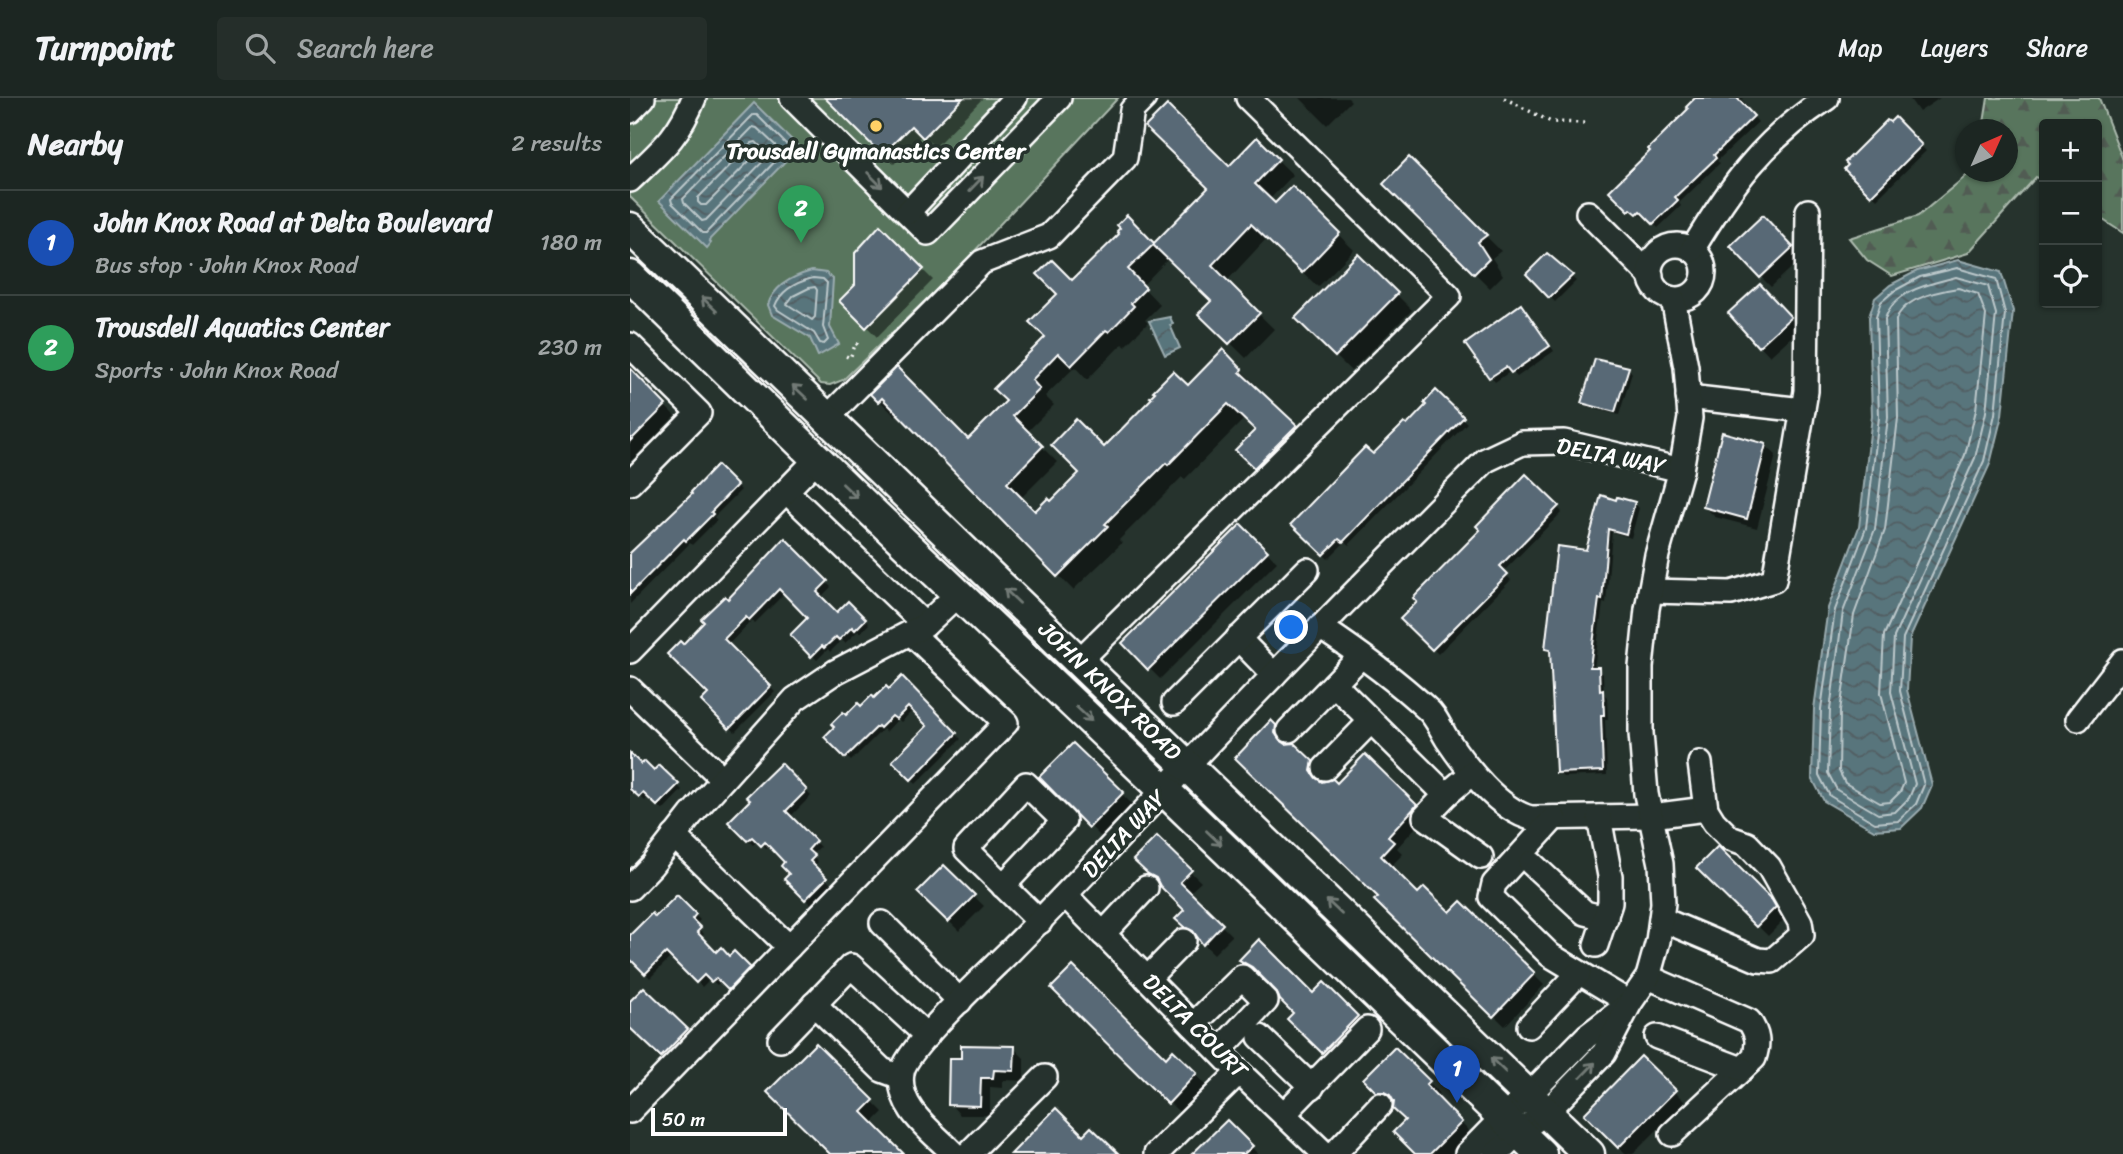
<!DOCTYPE html>
<meta charset="utf-8">
<style>
:root{--surface:#1c2622;--page:#252e2a;--text:#f1f3f6;--muted:#a0a5a5;--line:#3a4340;--accent:#d93025}
body{margin:0;font-family:Sriracha,sans-serif;background:var(--page);color:var(--text)}
.controls{position:absolute;right:21px;top:21px;display:grid;overflow:hidden;border-radius:7px;box-shadow:0 2px 5px #0004}
.controls button{width:63px;height:63px;display:grid;place-items:center;padding:0;border:0;border-bottom:2px solid var(--line);background:var(--surface);color:var(--text);font:35px sans-serif}
.compass{position:absolute;left:1325px;top:21px;width:63px;height:63px;border-radius:50%;background:var(--surface);box-shadow:0 2px 5px #0004;rotate:45deg}
.scale{position:absolute;left:21px;bottom:18px;width:136px;box-sizing:border-box;padding-left:7px;border:4px solid #fff;border-top:0;font-size:19px;line-height:24px;white-space:nowrap;color:#fff;-webkit-text-stroke:5px #26332d;paint-order:stroke}
.you{position:absolute;left:662px;top:530px;width:24px;height:24px;margin:-18px;border:5px solid #fff;border-radius:50%;background:#1a73e8;box-shadow:0 0 0 10px #1a73e833}
.badge{display:grid;place-items:center;width:46px;height:46px;border-radius:50%;background:var(--accent);color:#fff;font-size:23px;font-weight:700}
.pin{position:absolute;translate:-50% -58px;filter:drop-shadow(0 2px 4px #0008)}
.pin::after{content:'';position:absolute;top:37px;width:24px;height:21px;background:inherit;clip-path:polygon(0 0,100% 0,50% 100%)}
.list{margin:0;padding:0;list-style:none}
h2{display:flex;justify-content:space-between;align-items:center;height:91px;margin:0;padding:0 28px;font-size:30px}
h2 small{font-size:23px;font-weight:400;color:var(--muted)}
.list li{display:grid;grid-template-columns:46px 1fr auto;gap:21px;align-items:center;box-sizing:border-box;height:105px;padding:0 28px;border-top:2px solid var(--line)}
.list b{display:block;font-size:26px;white-space:nowrap}
.list p{margin:0;font-size:23px;white-space:nowrap;color:var(--muted)}
.list em{font-size:23px;font-style:normal;color:var(--muted)}
.icon{flex:none;width:38px;height:38px;fill:none;stroke:currentColor;stroke-width:2;stroke-linecap:round;stroke-linejoin:round}
.map{position:relative;flex:none;width:1493px;height:1056px;overflow:hidden}
header{display:flex;align-items:center;gap:42px;box-sizing:border-box;height:98px;padding:0 35px;background:var(--surface);border-bottom:2px solid var(--line)}
header strong{font-size:33px}
nav{display:flex;gap:38px;margin-inline-start:auto;font-size:24px}
.search{width:490px;height:63px;background:var(--page);display:flex;align-items:center;gap:18px;box-sizing:border-box;padding:0 24px;border-radius:7px;color:var(--muted);font-size:26px}
main{display:flex}
aside{flex:1;background:var(--surface)}
.map>svg:first-child{display:block}
.green{fill:#58755d;stroke:#acbaae;stroke-width:2}
.forest{fill:url(#forest-firs);stroke:#acbaae;stroke-width:2}
.water{fill:url(#water-waves);stroke:#9bacb0;stroke-width:2}
.shadow{fill:#0007}
.lines{fill:none;stroke-linecap:round;stroke-linejoin:round}
.shore{stroke:#bcc8cb;stroke-width:2}
.building{fill:#596976;stroke:#fff;stroke-width:2}
.minor-casing{stroke:#fff;stroke-width:28}
.major-casing{stroke:#fff;stroke-width:35}
.path{stroke:#fff;stroke-width:3.5;stroke-dasharray:2 5;stroke-linecap:butt}
.minor{stroke:#26332d;stroke-width:23}
.major{stroke:#26332d;stroke-width:30}
.oneway{stroke:#727a76}
.poi-dot{fill:#ffd166;stroke:#26332d;stroke-width:2.5}
.labels{text-anchor:middle;dominant-baseline:central;stroke-width:7;stroke-linejoin:round;paint-order:stroke}
.poi-label{font-size:23px;font-weight:bold;fill:#fff;stroke:#26332d}
.street-label{font-size:23px;fill:#fff;stroke:#26332d}
</style>
<header>
<strong>Turnpoint</strong>
<div class="search"><svg class="icon" aria-label="search" viewBox="0 0 24 24"><circle cx="10" cy="10" r="6"/><path d="M15 15l6 6"/></svg>Search here</div>
<nav><a>Map</a><a>Layers</a><a>Share</a></nav>
</header>
<main>
<aside>
<h2>Nearby<small>2 results</small></h2>
<ul class="list">
<li><span class="badge" style="background:#1a4fb4">1</span><div><b>John Knox Road at Delta Boulevard</b><p>Bus stop · John Knox Road</p></div><em>180 m</em></li>
<li><span class="badge" style="background:#2e9e5b">2</span><div><b>Trousdell Aquatics Center</b><p>Sports · John Knox Road</p></div><em>230 m</em></li>
</ul>
</aside>
<div class="map">
<svg width="1493" height="1056" viewBox="0 0 1493 1056">
<defs>
<pattern id="forest-firs" width="22" height="20" patternUnits="userSpaceOnUse" patternTransform="scale(1.75)"><rect width="22" height="20" fill="#58755d"/><path d="M5 1l3.5 6h-7zM16 11l3.5 6h-7z" fill="#515c53"/></pattern>
<pattern id="water-waves" width="16" height="10" patternUnits="userSpaceOnUse" patternTransform="scale(1.75)"><rect width="16" height="10" fill="#58757c"/><path d="M0 5q4-4 8 0t8 0" fill="none" stroke="#515e62"/></pattern>
</defs>
<rect width="100%" height="100%" fill="#26332d"/>
<filter id="ink" filterUnits="userSpaceOnUse"><feTurbulence type="fractalNoise" baseFrequency=".0143" numOctaves="2"/><feDisplacementMap in="SourceGraphic" scale="14" xChannelSelector="R" yChannelSelector="G"/><feConvolveMatrix kernelMatrix="1 2 1 2 8 2 1 2 1" color-interpolation-filters="sRGB"/></filter>
<g filter="url(#ink)">
<path class="green" d="M0,0H488L325,174L213,282L200,287L191,286L0,99Z"/>
<path class="forest" d="M1358,0H1469L1493,62V135L1467,118V26H1414V83L1406,79L1338,155L1262,178L1237,162L1219,140L1288,118L1341,74H1378V32L1353,31Z"/>
<g class="water">
<path d="M124,5L169,49L79,142L81,145L77,150L29,103Z"/>
<path d="M1328,162L1371,174L1383,213L1372,317L1360,366L1280,540L1277,592L1302,687L1292,710L1271,730L1244,732L1194,703L1182,680L1184,611L1198,510L1229,429L1242,318L1239,219L1245,200L1260,187L1287,173Z"/>
<path d="M182,173L196,175L203,181L200,229L209,246L188,258L180,240L142,217L138,207C144,187 163,178 182,173Z"/>
<path d="M540,219L543,226L540,227L550,250L535,257L519,223Z"/>
</g>
<g class="shadow">
<path d="M197,0H353L305,49L292,37L264,66Z"/>
<path d="M670,0H718L721,3L697,27Z"/>
<path d="M1068,0H1114L1112,2L1117,8L1115,10L1128,24L1087,63L1090,65L1049,105L1051,108L1028,130L1016,117L1013,119L1007,114L1005,116L982,93L1061,11Z"/>
<path d="M1279,0H1310L1289,14Z"/>
<path d="M1265,22L1296,53L1247,101L1216,71Z"/>
<path d="M627,42L663,77L639,102L645,108L662,91L724,152L688,189L637,140L596,184L644,231L616,260L571,216L583,203L539,160L512,188L530,207L515,222L518,225L495,248L492,246L457,282L445,269L415,298L424,307L397,334L427,364L390,401L405,416L421,405L474,351L558,290L593,254L626,287L624,290L681,343L641,384L608,352L627,332L615,320L555,381L552,379L489,442L492,445L443,492L268,315L265,318L243,296L267,272L338,343L378,303L417,239L442,185L492,136L524,147Z"/>
<path d="M779,62L871,153L862,160L873,177L860,190L755,86Z"/>
<path d="M250,130L303,182L247,239L212,203L226,188Z"/>
<path d="M1143,130L1172,160L1141,189L1131,179Z"/>
<path d="M917,157L946,183L925,204L898,176Z"/>
<path d="M728,158L782,212L721,273L667,220Z"/>
<path d="M1140,198L1170,231L1140,258L1100,216Z"/>
<path d="M896,213L924,253L887,279L881,273L865,284L837,247Z"/>
<path d="M998,270L1002,275L989,317L958,309L953,304Z"/>
<path d="M0,273L45,318L0,364Z"/>
<path d="M806,295L837,325L719,447L715,444L698,461L663,426L777,330L799,307Z"/>
<path d="M1135,347L1146,357L1127,430L1085,419L1075,409Z"/>
<path d="M88,369L111,392L84,419L87,422L62,447L60,445L0,506V463Z"/>
<path d="M897,379L932,414L873,474L881,482L808,556L773,521L853,432Z"/>
<path d="M972,400L1004,405L1009,410L1001,440L982,434L976,506L973,505L964,571H968L973,576L974,596L977,599L978,621H975L977,677L933,679L928,674L922,555L917,551L957,454Z"/>
<path d="M611,429L647,464L530,581L494,545Z"/>
<path d="M155,443L201,489L190,500L207,517L218,505L239,526L230,535L228,533L215,545L212,542L200,554L198,551L187,562L162,537L180,520L155,495L125,525L122,522L98,547L145,594L105,634L74,603L80,596L53,548Z"/>
<path d="M272,581L331,641L286,686L264,663L299,628L283,612L271,624L268,621L256,634L253,631L221,663L196,639L216,619L259,594Z"/>
<path d="M641,625L656,639L655,648L664,647L693,675L692,685L707,688L735,658L796,718L767,750L773,756L760,769L788,797L820,817L831,805L914,887L875,928L746,802L750,799L607,660Z"/>
<path d="M443,648L502,706L471,739L412,679Z"/>
<path d="M0,658L11,669L24,674L29,669L52,692L33,712L19,698L15,703L4,693L0,697Z"/>
<path d="M151,668L181,698L160,719L190,749L181,757L188,764L184,769L201,786L181,806L157,781L162,776L157,764L141,747L137,751L128,742L123,747L100,724L122,702Z"/>
<path d="M527,741L571,784L559,795L602,838L584,856L548,821L556,812L506,762Z"/>
<path d="M1088,751L1152,815L1155,821L1138,838L1069,770Z"/>
<path d="M314,769L354,808L329,833L289,794Z"/>
<path d="M47,799L70,822L65,827L74,836L70,840L86,856L99,861L104,856L123,875L104,895L91,883L87,887L80,881L72,889L42,858L20,880L0,859V840L25,821Z"/>
<path d="M611,862L683,897L694,886L737,929L703,964L660,921L666,915L647,892Z"/>
<path d="M423,890L536,963L543,955L576,987L550,1015Z"/>
<path d="M14,891L61,937L37,963L0,928V905Z"/>
<path d="M186,947L253,1014L241,1026L272,1056H202Z"/>
<path d="M384,950L394,960V983L373,982V990L360,989V1017H330L320,1006L333,962Z"/>
<path d="M765,951L809,995L805,999L841,1035L820,1056H787L777,1022L765,1003H758L736,981Z"/>
<path d="M1011,960L1055,1004L1003,1056H996L956,1016Z"/>
<path d="M597,1024L628,1056H564Z"/>
</g>
<g class="lines">
<g class="shore">
<path d="M123,17H127L157,47L158,50L76,135H73L42,105L41,101Z"/>
<path d="M123,29L127,30L145,47V51L76,122L72,123L54,105L53,101Z"/>
<path d="M126,44L130,48V52L76,107H71L68,104V100L122,45Z"/>
<path d="M1327,170L1366,181L1375,215L1365,316L1354,363L1273,540L1270,593L1294,687L1286,706L1268,723L1245,725L1200,698L1189,677L1191,611L1205,512L1236,430L1249,319L1246,219L1251,204L1264,193L1290,179Z"/>
<path d="M1326,179L1358,188L1366,216L1356,314L1345,360L1264,539L1261,594L1285,686L1279,700L1265,714L1248,716L1207,692L1198,675L1200,612L1213,514L1245,431L1258,319L1255,221C1264,192 1300,186 1326,179Z"/>
<path d="M183,180L193,181L197,185L193,229L198,242L194,246L190,245L184,235L148,212L145,208C151,192 167,184 183,180Z"/>
<path d="M179,190L185,189L187,192L185,219L182,222L157,206L163,198Z"/>
<path d="M1328,190L1348,196L1356,217L1346,312L1335,357L1254,537L1251,595L1274,685L1270,694L1260,704L1250,705L1215,685L1209,673L1210,613L1224,517L1255,432L1268,320L1266,222C1273,200 1308,193 1328,190Z"/>
</g>
</g>
<g class="building">
<path d="M195,0H333L293,40L281,28L252,57Z"/>
<path d="M1065,0H1107L1124,18L1084,57L1086,60L1045,99L1048,102L1023,126L1010,113L1007,116L1001,111L999,113L979,93L1020,53L1018,51L1058,11L1056,9Z"/>
<path d="M537,7L599,68L627,39L649,61L625,86L645,105L662,88L710,135L672,175L621,126L582,167L630,215L599,246L568,216L581,203L523,147L498,171L516,190L501,205L504,208L479,234L476,232L441,268L428,255L402,282L410,291L383,318L413,348L377,385L405,413L418,400L421,403L449,375L421,347L446,321L474,349L522,300L520,299L525,294L523,293L543,273L558,287L593,251L612,271L610,274L667,327L624,370L605,352L625,332L598,306L538,367L536,365L475,426L478,428L427,479L252,300L248,304L240,296L267,269L338,341L376,303L363,291L415,239L399,224L427,196L407,176L422,162L442,182L489,136L487,133L490,130L487,127L497,117L524,145L578,90L515,29Z"/>
<path d="M1265,19L1292,47L1241,98L1214,71L1218,67L1215,64L1257,22L1260,24Z"/>
<path d="M779,59L857,137L848,144L859,161L844,176L753,86Z"/>
<path d="M1133,117L1163,149L1130,180L1100,148Z"/>
<path d="M250,127L294,171L236,230L209,203L225,187V155Z"/>
<path d="M917,155L943,177L919,200L896,176Z"/>
<path d="M728,156L768,195L705,259L665,220Z"/>
<path d="M1130,186L1161,219L1128,249L1098,215Z"/>
<path d="M891,206L920,248L881,275L876,269L859,280L835,246Z"/>
<path d="M965,261L999,269L985,314L951,305Z"/>
<path d="M0,270L36,307L0,343Z"/>
<path d="M806,292L834,319L713,444L709,441L693,457L661,426L735,349L743,356L774,325L777,327L796,307L794,305Z"/>
<path d="M1092,334L1136,346L1117,421L1073,409Z"/>
<path d="M87,367L107,387L81,414L83,416L56,443L54,441L0,496V455L62,396L61,394Z"/>
<path d="M896,376L929,408L870,468L878,476L802,552L770,521L787,504L783,500L850,432L846,428Z"/>
<path d="M971,397L986,402L987,399L1005,404L996,436L978,431L972,502L969,501L960,569H969L970,593L973,592L974,617H971L973,673L926,675L920,552L915,551L927,448L956,452Z"/>
<path d="M611,426L638,453L518,572L492,545Z"/>
<path d="M155,440L198,483L187,494L207,514L218,503L236,521L225,532L222,529L209,542L206,539L194,550L192,548L181,559L160,537L177,520L149,491L119,522L116,519L94,541L141,588L99,631L71,603L78,596L37,556L50,543L53,546L74,524L71,521L95,498L98,501Z"/>
<path d="M272,578L327,635L281,682L262,663L297,628L278,609L266,621L262,618L250,630L248,628L215,660L194,639L204,629L201,626L213,614L216,617L228,605L231,608L242,597L244,600L256,588L259,591Z"/>
<path d="M641,622L646,627L645,635L650,642L656,646L664,645L683,663L681,673L686,680L692,684L703,681L707,685L735,656L787,707L758,739L764,744L751,758L788,795L794,789L820,814L831,803L905,875L863,919L744,802L748,799L605,660Z"/>
<path d="M443,645L494,694L459,730L409,679Z"/>
<path d="M0,655L11,666L15,663L24,672L29,667L49,686L27,708L13,695L9,699L0,691Z"/>
<path d="M151,665L177,692L156,713L186,743L178,752L185,758L180,763L197,780L175,802L154,781L159,776L151,768L154,764L135,744L131,748L122,739L117,743L98,724L120,702L116,699Z"/>
<path d="M527,738L562,772L550,784L593,826L573,847L563,833L554,829L545,821L554,812L530,788L526,780L518,776L503,762Z"/>
<path d="M1088,748L1142,802L1146,809L1126,829L1066,770Z"/>
<path d="M314,767L345,797L318,824L287,794Z"/>
<path d="M47,797L66,816L62,821L71,830L67,834L86,854L91,849L99,858L104,853L120,869L98,892L86,880L81,884L74,877L66,885L36,855L15,876L0,861V837L22,815L25,819Z"/>
<path d="M629,841L683,895L694,884L728,918L692,955L657,921L663,915L650,902L646,893L622,869L609,862Z"/>
<path d="M443,868L536,960L543,952L567,975L538,1006L421,890Z"/>
<path d="M14,889L58,931L31,959L0,930V903Z"/>
<path d="M186,945L244,1002L232,1014L274,1056H200L137,994Z"/>
<path d="M331,947L385,948L384,973L364,972L363,980H351L350,1008L318,1007L319,960H331Z"/>
<path d="M765,949L800,983L796,987L832,1024L800,1056H785L763,1034L775,1022L763,1011L764,1004L760,997L754,994H746L733,981Z"/>
<path d="M1011,958L1046,992L988,1050L954,1016Z"/>
<path d="M426,1010L453,1037L461,1029L489,1056H381Z"/>
<path d="M597,1022L623,1048L614,1056H562Z"/>
</g>
<g class="lines">
<defs>
<g id="minor">
<path d="M162,0L298,135L429,0"/>
<path d="M0,13L13,0"/>
<path d="M0,82C30,53 48,40 64,0"/>
<path d="M278,114L385,0"/>
<path d="M958,115L1021,178"/>
<circle cx="1047" cy="174" r="27"/>
<path d="M1062,152C1101,87 1133,42 1197,0"/>
<path d="M0,247L69,315L0,385"/>
<path d="M1058,299L1173,312"/>
<path d="M197,320L352,164L419,138L495,60L502,12L514,0"/>
<path d="M156,393L295,527"/>
<path d="M1020,493L1101,495L1144,482L1176,293L1178,113"/>
<path d="M690,529C726,553 764,580 796,610C806,618 810,630 817,641C835,668 869,712 901,720L1021,718L1076,711"/>
<path d="M608,540L644,577"/>
<path d="M0,553L187,361"/>
<path d="M449,563L819,198L618,0"/>
<path d="M704,586L816,697"/>
<path d="M0,591L93,681"/>
<path d="M544,605L677,472"/>
<path d="M1448,621L1493,563"/>
<path d="M659,632L731,558"/>
<path d="M695,670L741,623"/>
<path d="M842,675L816,697L795,719L851,759"/>
<path d="M924,720L864,786L861,799L920,857L1000,905"/>
<path d="M44,738L159,849L376,625L281,535"/>
<path d="M901,765L955,815L976,820"/>
<path d="M373,788L434,723L396,686L336,751L410,824"/>
<path d="M0,790L22,767L61,717L165,601L205,574L295,527L328,496"/>
<path d="M436,798L609,974L695,1056"/>
<path d="M1031,821L1128,862L1142,863L1172,837L1170,824L1139,769L1117,746L1100,740L1084,724L1076,711L1070,665"/>
<path d="M252,825L330,903"/>
<path d="M473,836L516,790"/>
<path d="M966,847L980,805V778L969,719"/>
<path d="M1018,879L1119,923C1128,936 1129,945 1124,960L1042,1036"/>
<path d="M517,881L554,843"/>
<path d="M184,906L252,972L271,979"/>
<path d="M563,927L612,879L636,903L589,953"/>
<path d="M899,928L949,875"/>
<path d="M630,939L682,989"/>
<path d="M1027,939L1112,971"/>
<path d="M150,942L221,868L297,938"/>
<path d="M0,1013L159,849"/>
<path d="M654,1016L737,931"/>
<path d="M324,1056C303,1034 266,1010 272,975C275,951 359,874 380,853C445,788 507,720 570,654C664,555 760,458 856,362L892,345L934,344L1051,372"/>
<path d="M338,1056L415,979"/>
<path d="M526,1056L609,974"/>
<path d="M704,1056L750,1007"/>
<path d="M837,1056L873,1019L899,997L957,938L995,909"/>
<path d="M866,1056L889,1034L917,1014L974,955L1000,905L1018,879L1028,843L1033,805L1031,766L1016,696L1011,635V569L1017,511L1027,457L1051,372L1060,320L1056,269L1043,201"/>
</g>
<g id="major">
<path d="M0,130L959,1056"/>
<path d="M0,178L219,392L535,693L911,1056"/>
</g>
</defs>
<use href="#minor" class="minor-casing"/>
<use href="#major" class="major-casing"/>
<g class="path">
<path d="M874,0L921,24L955,25"/>
<path d="M216,258L220,260L226,245L229,248"/>
</g>
<use href="#minor" class="minor"/>
<use href="#major" class="major"/>
</g>
<defs><path id="oneway-shaft" d="M-6 0H5M1.5-3L5.5 0L1.5 3" fill="none" stroke-width="1.6" stroke-linecap="round" stroke-linejoin="round" transform="scale(1.75)"/></defs>
<g class="oneway">
<use href="#oneway-shaft" transform="translate(245 82) rotate(45)"/>
<use href="#oneway-shaft" transform="translate(346 86) rotate(-46)"/>
<use href="#oneway-shaft" transform="translate(79 206) rotate(-136)"/>
<use href="#oneway-shaft" transform="translate(170 294) rotate(-136)"/>
<use href="#oneway-shaft" transform="translate(220 393) rotate(44)"/>
<use href="#oneway-shaft" transform="translate(382 498) rotate(-136)"/>
<use href="#oneway-shaft" transform="translate(454 616) rotate(43)"/>
<use href="#oneway-shaft" transform="translate(584 740) rotate(44)"/>
<use href="#oneway-shaft" transform="translate(704 809) rotate(-136)"/>
<use href="#oneway-shaft" transform="translate(868 967) rotate(-136)"/>
<use href="#oneway-shaft" transform="translate(958 972) rotate(-46)"/>
</g>
</g>
<circle class="poi-dot" cx="246" cy="28" r="7"/>
<g class="labels">
<g class="poi-label">
<text x="246" y="53">Trousdell Gymanastics Center</text>
</g>
<g class="street-label">
<text transform="translate(981 358) rotate(11)">DELTA WAY</text>
<text transform="translate(480 593) rotate(44)">JOHN KNOX ROAD</text>
<text transform="translate(494 736) rotate(-47)">DELTA WAY</text>
<text transform="translate(565 928) rotate(45)">DELTA COURT</text>
</g>
</g>
</svg>
<div class="controls">
<button>+</button>
<button>−</button>
<button><svg class="icon" aria-label="locate" viewBox="0 0 24 24"><circle cx="12" cy="12" r="6"/><path d="M12 2v4M12 18v4M2 12h4M18 12h4"/></svg></button>
</div>
<svg class="compass" viewBox="-18 -18 36 36"><path d="M0-13l5 13h-10z" fill="#e53935"/><path d="M0 13l5-13h-10z" fill="#a0a5a5"/></svg>
<div class="scale">50 m</div>
<div class="you"></div>
<div class="pin badge" style="left:827px;top:1005px;background:#1a4fb4">1</div>
<div class="pin badge" style="left:171px;top:145px;background:#2e9e5b">2</div>
</div>
</main>
